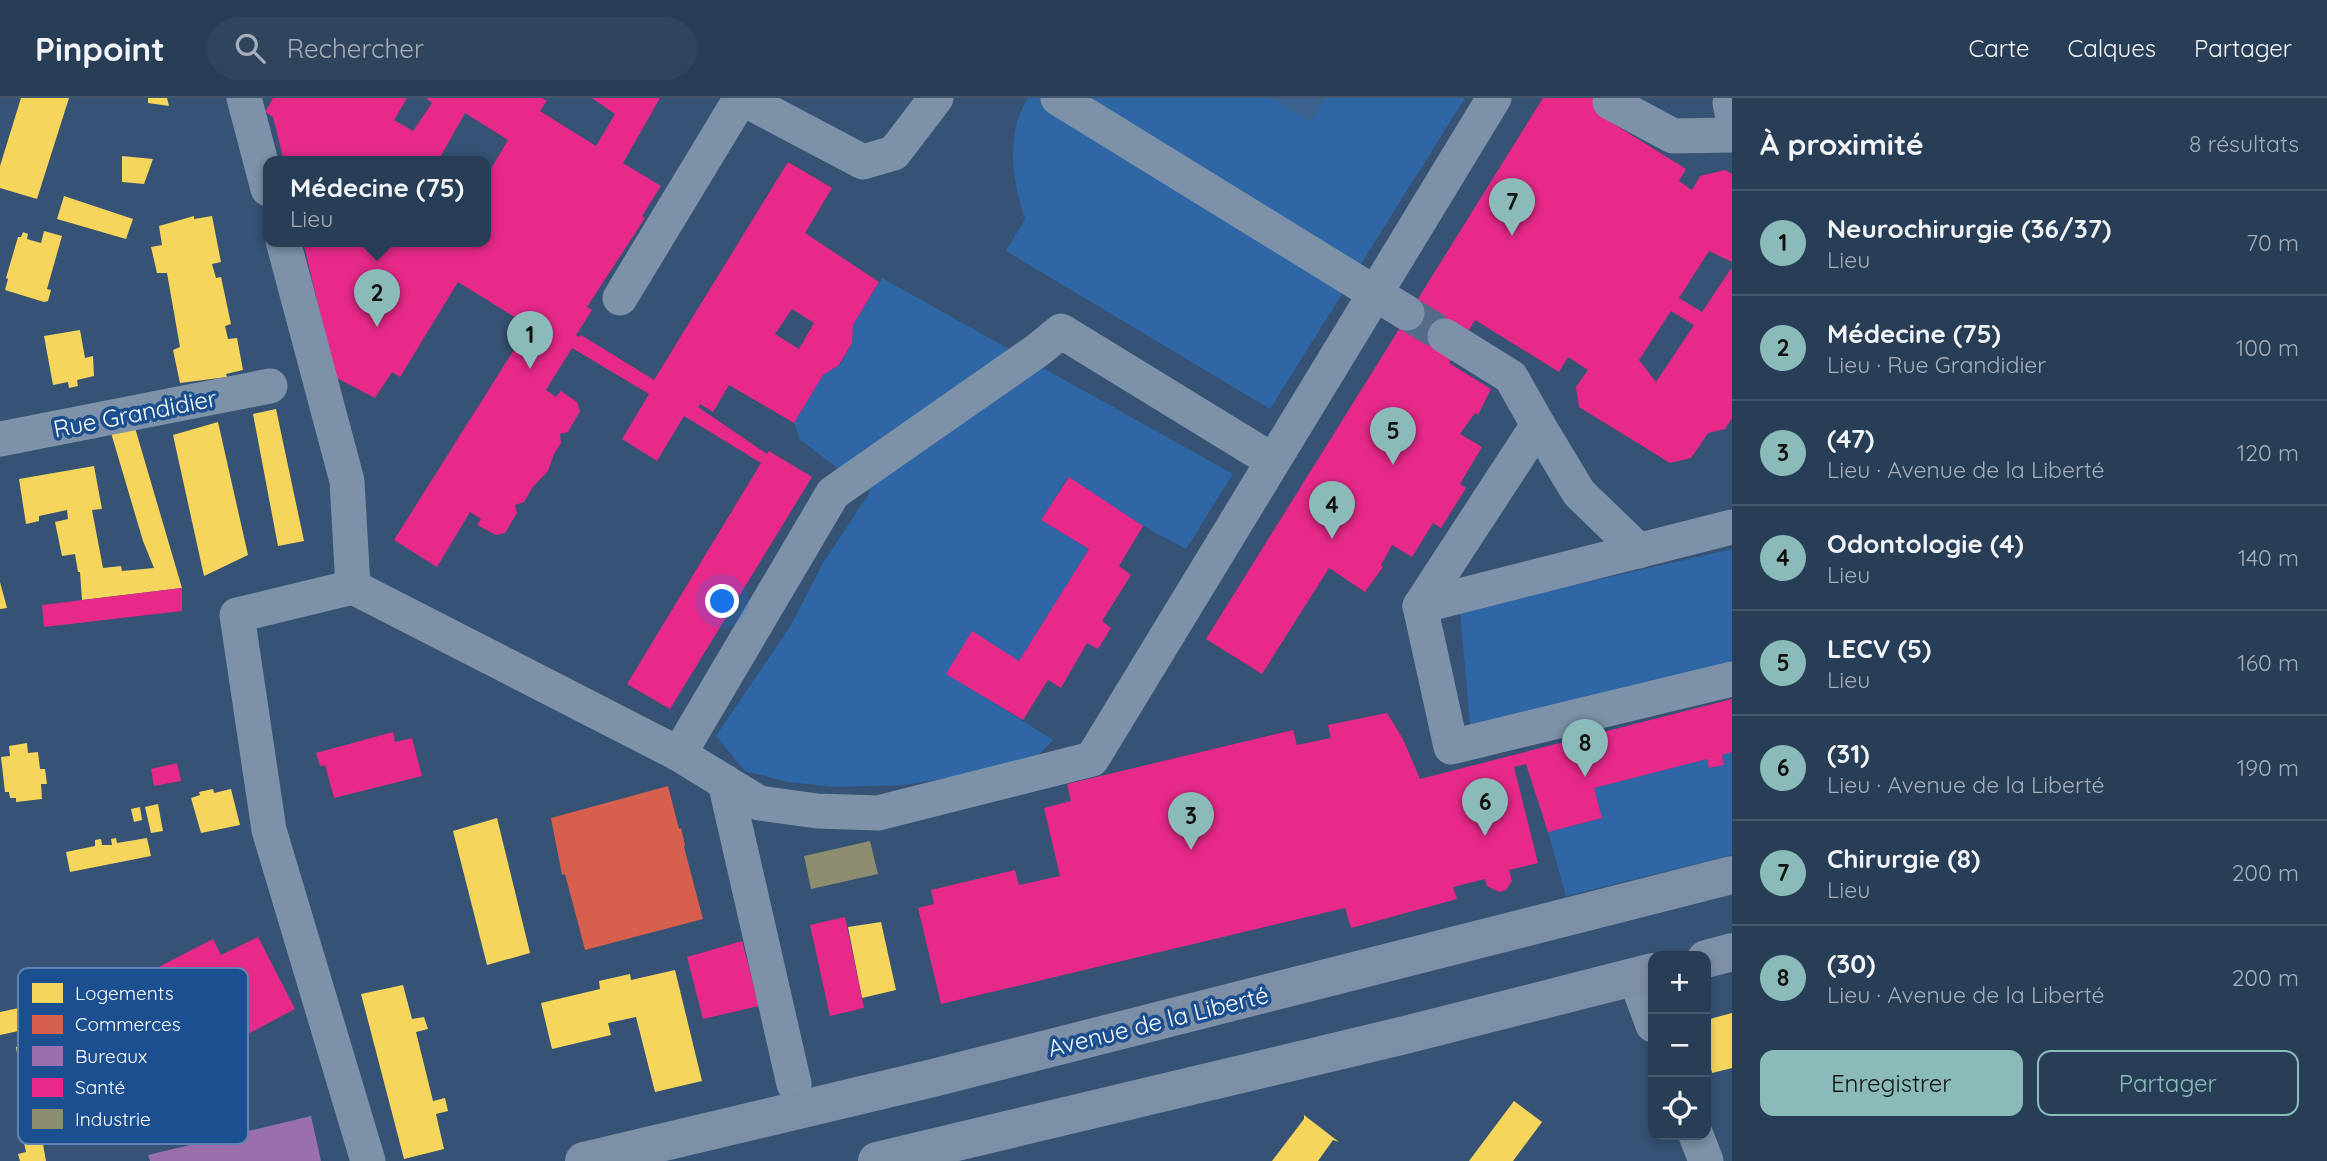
<!DOCTYPE html>
<html lang="fr">
<meta charset="utf-8">
<style>
:root{--surface:#283e57;--page:#30455d;--text:#f1f3f6;--muted:#a5aeba;--line:#44576d;--accent:#8bbbb9}
body{margin:0;font-family:Quicksand,sans-serif;background:var(--page);color:var(--text)}
.controls{position:absolute;right:21px;bottom:21px;display:grid;overflow:hidden;border-radius:14px;box-shadow:0 4px 10px #0003}
.controls button{width:63px;height:63px;display:grid;place-items:center;padding:0;border:0;border-bottom:2px solid var(--line);background:var(--surface);color:var(--text);font:35px sans-serif}
.you{position:absolute;left:723px;top:504px;width:24px;height:24px;margin:-18px;border:5px solid #fff;border-radius:50%;background:#1a73e8;box-shadow:0 0 0 10px #1a73e833}
.badge{display:grid;place-items:center;width:46px;height:46px;border-radius:50%;background:var(--accent);color:#111;font-size:23px;font-weight:700}
.pin{position:absolute;translate:-50% -58px;filter:drop-shadow(0 2px 4px #0008)}
.pin::after{content:'';position:absolute;top:37px;width:24px;height:21px;background:inherit;clip-path:polygon(0 0,100% 0,50% 100%)}
.popup{position:absolute;left:263px;top:58px;width:228px;height:91px;box-sizing:border-box;display:grid;place-content:center;border-radius:14px;background:var(--surface);filter:drop-shadow(0 2px 5px #0005);font-size:23px;white-space:nowrap;color:var(--muted)}
.popup b{font-size:26px;color:var(--text)}
.popup::after{content:'';position:absolute;left:50%;top:100%;margin-left:-14px;border:14px solid transparent;border-top-color:var(--surface)}
.list{margin:0;padding:0;list-style:none}
h2{display:flex;justify-content:space-between;align-items:center;height:91px;margin:0;padding:0 28px;font-size:30px}
h2 small{font-size:23px;font-weight:400;color:var(--muted)}
.list li{display:grid;grid-template-columns:46px 1fr auto;gap:21px;align-items:center;box-sizing:border-box;height:105px;padding:0 28px;border-top:2px solid var(--line)}
.list b{display:block;font-size:26px;white-space:nowrap}
.list p{margin:0;font-size:23px;white-space:nowrap;color:var(--muted)}
.list em{font-size:23px;font-style:normal;color:var(--muted)}
.actions{display:flex;gap:14px;padding:21px 28px}
.actions a{flex:1;padding:16px 0;border:2px solid var(--accent);border-radius:14px;text-align:center;font-size:24px;color:var(--accent)}
.actions .main{background:var(--accent);color:#111}
.icon{flex:none;width:38px;height:38px;fill:none;stroke:currentColor;stroke-width:2;stroke-linecap:round;stroke-linejoin:round}
.map{position:relative;flex:none;width:1732px;height:1063px;overflow:hidden}
header{display:flex;align-items:center;gap:42px;box-sizing:border-box;height:98px;padding:0 35px;background:var(--surface);border-bottom:2px solid var(--line)}
header strong{font-size:33px}
nav{display:flex;gap:38px;margin-inline-start:auto;font-size:24px}
.search{width:490px;height:63px;background:var(--page);display:flex;align-items:center;gap:18px;box-sizing:border-box;padding:0 24px;border-radius:38px;color:var(--muted);font-size:26px}
main{display:flex}
aside{flex:1;background:var(--surface)}
.map>svg:first-child{display:block}
.green{fill:#2f66a5}
.water{fill:#3b618d}
.homes{fill:#f6d55c}
.shops{fill:#d6604d}
.offices{fill:#9970ab}
.health{fill:#e7298a;fill-rule:evenodd}
.industry{fill:#8c8c6e}
.lines{fill:none;stroke-linecap:round;stroke-linejoin:round}
.minor-tunnel{stroke:#546c89;stroke-width:35;stroke-dasharray:35 18;stroke-linecap:butt}
.minor{stroke:#7d92a8;stroke-width:35}
.major{stroke:#7d8ea7;stroke-width:38}
.labels{text-anchor:middle;dominant-baseline:central;stroke-width:7;stroke-linejoin:round;paint-order:stroke}
.street-label{font-size:24px;fill:#fff;stroke:#1b4f8f}
.key{fill:#1b4f8f;stroke:#5f84b1;stroke-width:2}
.key-label{font-size:19px;fill:#fff}
</style>
<header>
<strong>Pinpoint</strong>
<div class="search"><svg class="icon" aria-label="search" viewBox="0 0 24 24"><circle cx="10" cy="10" r="6"/><path d="M15 15l6 6"/></svg>Rechercher</div>
<nav><a>Carte</a><a>Calques</a><a>Partager</a></nav>
</header>
<main>
<div class="map">
<svg width="1732" height="1063" viewBox="0 0 1732 1063">
<rect width="100%" height="100%" fill="#365274"/>
<g class="green">
<path d="M1028,0H1465L1270,311L1006,153L1025,121C1012,82 1005,36 1028,0Z"/>
<path d="M882,180L1233,376L1186,451L1143,428L1068,379L1041,422L1089,451L1019,563L972,534L947,575L1053,642L1029,667L903,687L836,689L788,684L745,673L716,638L791,527L823,465L870,394L800,342L794,325L823,277L840,267L852,245L853,227Z"/>
<path d="M1732,451V572L1471,637L1460,513Z"/>
<path d="M1732,654V757L1566,798L1548,734L1602,720L1594,690L1707,661L1709,670L1724,667L1722,657Z"/>
</g>
<path class="water" d="M1271,0H1325L1311,24Z"/>
<g class="homes">
<path d="M21,0H69L37,101L0,90V68Z"/>
<path d="M148,0H167L169,8L148,5Z"/>
<path d="M122,58L153,61L144,86L122,84Z"/>
<path d="M64,98L133,121L126,141L57,121Z"/>
<path d="M194,118V121L212,118L221,164L212,166L216,180L221,179L231,226L225,228L228,241L237,240L243,272L226,276L227,279L180,285L173,252L180,249L167,175H157L151,149L162,147L159,128Z"/>
<path d="M44,133L62,138L47,191L51,192L48,203L44,204L5,192L8,181L6,180L18,139H21L23,134L28,136L27,141L41,145Z"/>
<path d="M80,232L85,260L93,258L94,278L77,282L78,288L69,290L68,284L53,287L44,238Z"/>
<path d="M276,311L304,443L278,448L253,316Z"/>
<path d="M133,323L182,490L82,502L80,474H78L75,456L62,458L55,424L68,421L67,412L39,418V423L26,426L19,381L94,368L102,411L92,412L103,470L121,468L122,473L154,470L143,443L109,328Z"/>
<path d="M218,324L248,457L204,478L173,337Z"/>
<path d="M0,484L7,510L0,511Z"/>
<path d="M27,645L28,655L38,654L40,671H45L47,686H41L42,701L16,704V700H10L9,694H5L1,659L10,658L9,648Z"/>
<path d="M213,691L214,695L231,691L240,727L201,735L191,700L200,697L199,694Z"/>
<path d="M158,706L163,733L151,735L145,709Z"/>
<path d="M140,709L142,722L134,724L131,711Z"/>
<path d="M497,720L530,855L487,867L453,733Z"/>
<path d="M116,740L117,745L147,740L151,758L70,774L66,754L95,748V742L101,741L102,747H112L111,741Z"/>
<path d="M881,824L896,892L862,900L848,829Z"/>
<path d="M675,872L702,983L655,994L636,919L608,925L611,937L552,951L541,905L600,891L599,883L630,876L631,882Z"/>
<path d="M403,887L412,921L424,919L428,931L416,934L433,1003L445,1000L448,1013L436,1016L444,1051L404,1061L361,896Z"/>
<path d="M19,910L23,932L0,937V914Z"/>
<path d="M1732,915V970L1712,975L1706,949V922Z"/>
<path d="M39,945L49,1010L37,1012L46,1063H20L18,1056L26,1054L18,1017L34,1013H26L16,949Z"/>
<path d="M1514,1003L1542,1024L1513,1063H1469Z"/>
<path d="M1304,1017L1339,1044L1333,1042L1318,1063H1272L1304,1021Z"/>
</g>
<path class="shops" d="M668,688L679,731L681,730L685,747L684,749L703,821L585,852L565,776L562,777L551,720Z"/>
<path class="offices" d="M311,1018L321,1063H150L148,1057Z"/>
<g class="health">
<path d="M273,0H407L394,22L413,33L432,5L426,0H542L547,3L540,13L596,48L615,16L592,0H660L623,65L661,88L642,118L645,120L587,209L592,212L576,237L579,239L581,237L654,282L788,64L832,90L805,135L879,184L853,227L852,245L839,267L823,277L794,325L729,287L713,314L700,306L698,309L767,356L769,353L812,379L670,611L627,586L761,365L684,318L657,363L622,341L649,296L572,250L546,292L556,299L561,293L577,304L580,313L568,334L560,336L561,345L554,356L548,373L532,390L524,404L515,407L517,415L505,435L496,437L477,427L481,421L470,414L437,469L394,442L529,228L458,184L400,279L392,274L375,300L335,279L303,143H486V79L508,42L465,15L438,63H284L273,19L265,14ZM792,211L814,225L799,251L775,236Z"/>
<path d="M1543,0H1613L1601,18L1686,71L1679,83L1692,92L1700,78L1725,72L1732,76V164L1709,153L1679,200L1702,214L1732,169V320L1725,331L1708,335L1691,360L1670,365L1579,309L1576,289L1588,272L1568,259L1559,274L1475,222L1449,265L1491,291L1478,317L1475,315L1460,336L1482,349L1460,386L1466,390L1441,430L1433,425L1412,459L1392,447L1381,467L1383,469L1365,494L1329,470L1262,576L1206,541ZM1671,213L1694,227L1656,284L1639,262Z"/>
<path d="M1069,379L1143,428L1119,468L1131,477L1102,523L1111,530L1098,551L1087,545L1061,590L1048,582L1023,622L946,576L972,533L1019,563L1089,451L1041,422Z"/>
<path d="M182,490V513L44,529L42,507Z"/>
<path d="M1732,601V654L1722,657L1724,667L1709,670L1707,661L1594,690L1602,720L1548,734L1526,666L1514,669L1538,765L1509,772L1512,783L1506,792L1499,794L1487,788L1485,781L1453,789L1457,801L1351,830L1345,810L941,906L918,810L934,806L931,792L1015,772L1019,787L1060,778L1044,710L1071,703L1067,686L1293,632L1297,647L1331,640L1328,627L1387,615L1403,641L1420,681Z"/>
<path d="M393,634L395,644L412,640L422,678L334,700L325,667L320,668L316,655Z"/>
<path d="M177,665L181,683L154,688L151,671Z"/>
<path d="M845,819L864,910L830,918L810,827Z"/>
<path d="M258,839L295,911L163,981L144,948L139,950L117,913L151,894L143,877L213,841L221,857Z"/>
<path d="M742,843L759,908L703,921L687,859Z"/>
</g>
<path class="industry" d="M870,743L878,776L811,791L804,758Z"/>
<g class="lines">
<path class="minor-tunnel" d="M1407,215L1445,238"/>
<g class="minor">
<path d="M244,0L268,91"/>
<path d="M742,0L863,64L894,55L936,0"/>
<path d="M1058,0L1407,215"/>
<path d="M1732,1L1730,5L1732,15"/>
<path d="M1610,4L1673,38L1732,37"/>
<path d="M283,143L347,383L353,489L237,517L269,732L368,1063"/>
<path d="M620,200L741,0"/>
<path d="M1445,238L1511,279L1538,327L1420,508L1451,649L1732,581"/>
<path d="M1538,327L1579,395L1639,453"/>
<path d="M0,341L270,288"/>
<path d="M353,489L679,656L759,705L817,713L878,715L1092,661L1494,0"/>
<path d="M1420,508L1732,429"/>
<path d="M679,656L833,395L1038,252L1061,233L1273,363"/>
<path d="M725,684L794,986"/>
<path d="M1635,879L1653,927"/>
<path d="M1696,1037L1706,1063"/>
</g>
<g class="major">
<path d="M1706,861L1732,854"/>
<path d="M584,1063L933,980L1732,777"/>
<path d="M877,1063L1405,937L1653,874"/>
</g>
</g>
<g class="labels">
<g class="street-label">
<text transform="translate(135 315) rotate(-11)">Rue Grandidier</text>
<text transform="translate(1158 923) rotate(-14)">Avenue de la Liberté</text>
</g>
</g>
<rect x="18" y="870" width="230" height="176" rx="10" class="key"/>
<rect x="32" y="885" width="31" height="20" fill="#f6d55c"/>
<rect x="32" y="917" width="31" height="19" fill="#d6604d"/>
<rect x="32" y="948" width="31" height="20" fill="#9970ab"/>
<rect x="32" y="980" width="31" height="19" fill="#e7298a"/>
<rect x="32" y="1011" width="31" height="20" fill="#8c8c6e"/>
<g class="key-label">
<text x="75" y="902">Logements</text>
<text x="75" y="933">Commerces</text>
<text x="75" y="965">Bureaux</text>
<text x="75" y="996">Santé</text>
<text x="75" y="1028">Industrie</text>
</g>
</svg>
<div class="controls">
<button>+</button>
<button>−</button>
<button><svg class="icon" aria-label="locate" viewBox="0 0 24 24"><circle cx="12" cy="12" r="6"/><path d="M12 2v4M12 18v4M2 12h4M18 12h4"/></svg></button>
</div>
<div class="you"></div>
<div class="pin badge" style="left:530px;top:271px">1</div>
<div class="pin badge" style="left:377px;top:229px">2</div>
<div class="popup"><b>Médecine (75)</b>Lieu</div>
<div class="pin badge" style="left:1191px;top:752px">3</div>
<div class="pin badge" style="left:1332px;top:441px">4</div>
<div class="pin badge" style="left:1393px;top:367px">5</div>
<div class="pin badge" style="left:1485px;top:738px">6</div>
<div class="pin badge" style="left:1512px;top:138px">7</div>
<div class="pin badge" style="left:1585px;top:679px">8</div>
</div>
<aside>
<h2>À proximité<small>8 résultats</small></h2>
<ul class="list">
<li><span class="badge">1</span><div><b>Neurochirurgie (36/37)</b><p>Lieu</p></div><em>70 m</em></li>
<li><span class="badge">2</span><div><b>Médecine (75)</b><p>Lieu · Rue Grandidier</p></div><em>100 m</em></li>
<li><span class="badge">3</span><div><b>(47)</b><p>Lieu · Avenue de la Liberté</p></div><em>120 m</em></li>
<li><span class="badge">4</span><div><b>Odontologie (4)</b><p>Lieu</p></div><em>140 m</em></li>
<li><span class="badge">5</span><div><b>LECV (5)</b><p>Lieu</p></div><em>160 m</em></li>
<li><span class="badge">6</span><div><b>(31)</b><p>Lieu · Avenue de la Liberté</p></div><em>190 m</em></li>
<li><span class="badge">7</span><div><b>Chirurgie (8)</b><p>Lieu</p></div><em>200 m</em></li>
<li><span class="badge">8</span><div><b>(30)</b><p>Lieu · Avenue de la Liberté</p></div><em>200 m</em></li>
</ul>
<div class="actions"><a class="main">Enregistrer</a><a>Partager</a></div>
</aside>
</main>
